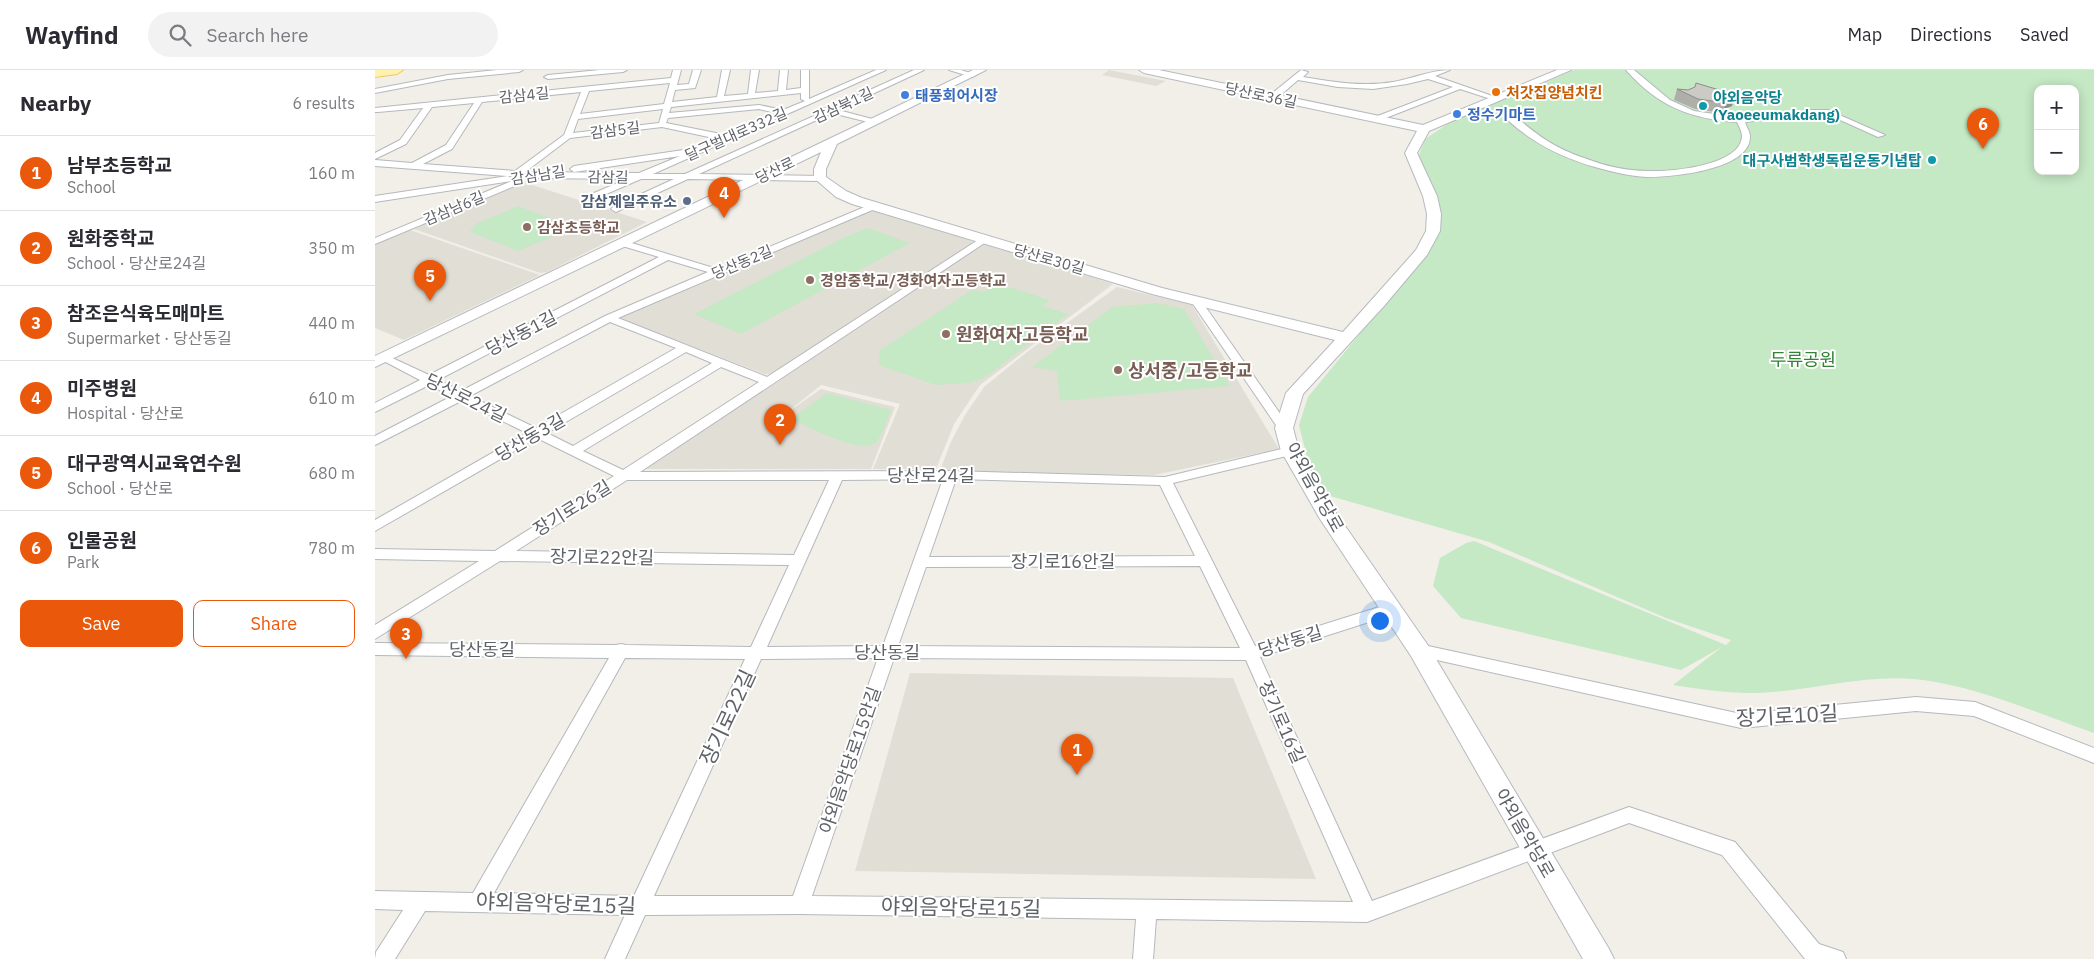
<!DOCTYPE html>
<meta charset="utf-8">
<style>
:root{--surface:#fff;--page:#f2f2f3;--text:#2b2b33;--muted:#7c7c81;--line:#e1e1e2;--accent:#ea580c}
body{margin:0;font-family:"IBM Plex Sans","Noto Sans KR",sans-serif;background:var(--page);color:var(--text)}
.controls{position:absolute;right:15px;top:15px;display:grid;overflow:hidden;border-radius:10px;box-shadow:0 2px 12px #0003}
.controls button{width:45px;height:45px;display:grid;place-items:center;padding:0;border:0;border-bottom:1px solid var(--line);background:var(--surface);color:var(--text);font:25px sans-serif}
.you{position:absolute;left:1004px;top:550px;width:18px;height:18px;margin:-12px;border:4px solid #fff;border-radius:50%;background:#1a73e8;box-shadow:0 0 0 8px #1a73e833}
.badge{display:grid;place-items:center;width:32px;height:32px;border-radius:50%;background:var(--accent);color:#fff;font-size:16px;font-weight:700}
.pin{position:absolute;translate:-50% -41px;filter:drop-shadow(0 1px 2px #0008)}
.pin::after{content:'';position:absolute;top:26px;width:18px;height:15px;background:inherit;clip-path:polygon(0 0,100% 0,50% 100%)}
.list{margin:0;padding:0;list-style:none}
h2{display:flex;justify-content:space-between;align-items:center;height:65px;margin:0;padding:0 20px;font-size:21px}
h2 small{font-size:16px;font-weight:400;color:var(--muted)}
.list li{display:grid;grid-template-columns:32px 1fr auto;gap:15px;align-items:center;box-sizing:border-box;height:75px;padding:0 20px;border-top:1px solid var(--line)}
.list b{display:block;font-size:19px;white-space:nowrap}
.list p{margin:0;font-size:16px;white-space:nowrap;color:var(--muted)}
.list em{font-size:16px;font-style:normal;color:var(--muted)}
.actions{display:flex;gap:10px;padding:15px 20px}
.actions a{flex:1;padding:11px 0;border:1px solid var(--accent);border-radius:10px;text-align:center;font-size:18px;color:var(--accent)}
.actions .main{background:var(--accent);color:#fff}
.icon{flex:none;width:28px;height:28px;fill:none;stroke:currentColor;stroke-width:2;stroke-linecap:round;stroke-linejoin:round}
.map{position:relative;flex:none;width:1719px;height:889px;overflow:hidden}
header{display:flex;align-items:center;gap:30px;box-sizing:border-box;height:70px;padding:0 25px;background:var(--surface);border-bottom:1px solid var(--line)}
header strong{font-size:24px}
nav{display:flex;gap:28px;margin-inline-start:auto;font-size:18px}
.search{width:350px;height:45px;background:var(--page);display:flex;align-items:center;gap:12px;box-sizing:border-box;padding:0 18px;border-radius:28px;color:var(--muted);font-size:19px}
main{display:flex}
aside{flex:1;background:var(--surface)}
.map>svg:first-child{display:block}
.education{fill:#e1ded6}
.green{fill:#c5e8c5;fill-rule:evenodd}
.lines{fill:none;stroke-linecap:round;stroke-linejoin:round}
.street-casing{stroke:#b5b8bc;stroke-width:2}
.secondary-casing{stroke:#b6babf;stroke-width:2}
.primary-casing{stroke:#f2c960;stroke-width:2}
.street{fill:#fff;fill-rule:evenodd}
.secondary{fill:#fff;fill-rule:evenodd}
.primary{fill:#fff2af;fill-rule:evenodd}
.wall{fill:#afaea9}
.shaded-wall{fill:#8f8d8a}
.building{fill:#cccac5;stroke:#8f8d8a}
.food-dot{fill:#e8710a;stroke:#fff;stroke-width:2}
.shop-dot{fill:#3f7fe0;stroke:#fff;stroke-width:2}
.culture-dot{fill:#0f9aa8;stroke:#fff;stroke-width:2}
.service-dot{fill:#5c6f8a;stroke:#fff;stroke-width:2}
.education-dot{fill:#8d6e63;stroke:#fff;stroke-width:2}
.labels{text-anchor:middle;dominant-baseline:central;stroke-width:4;stroke-linejoin:round;paint-order:stroke}
.far-food-label{font-size:15px;font-weight:bold;fill:#c56008;stroke:#fff;text-anchor:start}
.far-street-label{font-size:15px;fill:#5f6368;stroke:#fff}
.far-shop-label{font-size:15px;font-weight:bold;fill:#366cbe;stroke:#fff;text-anchor:start}
.far-culture-label{font-size:15px;font-weight:bold;fill:#0d838f;stroke:#fff;text-anchor:start}
.far-service-label{font-size:15px;font-weight:bold;fill:#4e5e75;stroke:#fff;text-anchor:end}
.far-education-label{font-size:15px;font-weight:bold;fill:#785e54;stroke:#fff;text-anchor:start}
.street-label{font-size:18px;fill:#5f6368;stroke:#fff}
.education-label{font-size:18px;font-weight:bold;fill:#785e54;stroke:#fff;text-anchor:start}
.park-label{font-size:18px;fill:#348238;stroke:#fff}
.near-street-label{font-size:21px;fill:#5f6368;stroke:#fff}
</style>
<header>
<strong>Wayfind</strong>
<div class="search"><svg class="icon" aria-label="search" viewBox="0 0 24 24"><circle cx="10" cy="10" r="6"/><path d="M15 15l6 6"/></svg>Search here</div>
<nav><a>Map</a><a>Directions</a><a>Saved</a></nav>
</header>
<main>
<aside>
<h2>Nearby<small>6 results</small></h2>
<ul class="list">
<li><span class="badge">1</span><div><b>남부초등학교</b><p>School</p></div><em>160 m</em></li>
<li><span class="badge">2</span><div><b>원화중학교</b><p>School · 당산로24길</p></div><em>350 m</em></li>
<li><span class="badge">3</span><div><b>참조은식육도매마트</b><p>Supermarket · 당산동길</p></div><em>440 m</em></li>
<li><span class="badge">4</span><div><b>미주병원</b><p>Hospital · 당산로</p></div><em>610 m</em></li>
<li><span class="badge">5</span><div><b>대구광역시교육연수원</b><p>School · 당산로</p></div><em>680 m</em></li>
<li><span class="badge">6</span><div><b>인물공원</b><p>Park</p></div><em>780 m</em></li>
</ul>
<div class="actions"><a class="main">Save</a><a>Share</a></div>
</aside>
<div class="map">
<svg width="1719" height="889" viewBox="0 0 1719 889">
<rect width="100%" height="100%" fill="#f1efe8"/>
<g class="education">
<path d="M734,0L791,11L781,16L727,5Z"/>
<path d="M148,112L272,152L172,202L165,203L39,159Z"/>
<path d="M500,141L593,169L598,173L399,304H389L242,247L490,142Z"/>
<path d="M32,159L165,205L29,270L0,258V173Z"/>
<path d="M608,172L738,214L605,315L579,354L561,399H498L525,334L446,315L410,344L446,319L520,337L496,399H268Z"/>
<path d="M742,217L817,235L904,379L779,405L568,402L566,398L575,374L590,345L609,317L652,282Z"/>
<path d="M535,603L858,608L941,809L480,801Z"/>
</g>
<g class="green">
<path d="M1199,0H1719V663C1664,644 1607,618 1548,610C1499,603 1446,618 1397,622C1364,625 1331,620 1298,615L1347,577L1306,600L1086,548L1058,516L1065,488L1091,473L1099,471L1351,575L1356,570L1291,548L1114,472L952,425L932,387L924,355L933,327L1006,238L1062,162L1044,85L1050,69L1074,53ZM1663,19H1700V101H1663Z"/>
<path d="M143,136L195,156L193,160L143,181L95,162L101,154Z"/>
<path d="M493,158L535,173L366,264L319,244L468,168Z"/>
<path d="M621,213L675,230L667,236L693,244L609,308L593,313L561,315L506,296L504,292L505,280L597,220L609,222Z"/>
<path d="M782,233L809,239L855,316L685,331L682,301L657,297L737,237Z"/>
<path d="M452,323L516,340C512,349 508,365 501,372C485,386 433,356 416,349Z"/>
</g>
<g class="lines">
<defs>
<g id="street">
<path d="M122,0H148L144,2L73,9L0,23V19L73,5Z"/>
<path d="M225,0H252L248,2L173,9L169,7L173,5Z"/>
<path d="M298,0H306L302,15L314,14L318,0H326L320,18L300,20L297,32L342,27L347,0H355L349,26L373,24L376,0H384L380,23L403,21L405,0H413L411,20L426,18V0H434V29L501,0H511L278,104H310L450,41V38H455L539,0H549L463,40L501,50V54L457,43L324,104L448,106L449,108L445,111L313,109L241,142L236,139L238,137L299,109H266L215,131L212,130V126L252,109L158,108L0,96V90L37,93L71,75L99,33L57,37L31,74L0,89V83L25,70L48,38L3,42H0V38L296,8ZM295,13L289,34L205,44L214,21ZM206,22L189,65L140,101L48,94L77,79L107,32ZM426,23V29L430,31L408,40L384,35L294,43L296,37ZM288,39L284,53L198,63L203,49ZM384,39L401,43L351,65L291,53L293,48ZM287,57L343,69L322,78L199,96L195,99L199,102L305,86L264,103L150,102L195,68Z"/>
<path d="M574,0H586L601,5L597,7Z"/>
<path d="M926,0L933,2L928,7C957,12 988,17 1018,12C1037,9 1055,0 1075,0L1060,6L1126,29L1122,31L1085,19L1003,51L999,49L1000,47L1078,17L1053,9L1032,14L998,19L963,17L923,10L901,29H895V25Z"/>
<path d="M1251,0H1259L1295,30L1319,41L1365,48L1435,40H1453L1510,65L1503,67L1452,44H1435L1370,52C1371,56 1375,62 1375,66C1376,100 1296,107 1272,107C1255,106 1237,102 1220,97C1182,86 1148,68 1122,39L1129,37C1158,61 1172,75 1209,88C1230,96 1251,101 1273,101C1295,102 1366,96 1367,66C1367,62 1364,56 1362,52C1315,49 1283,36 1251,0Z"/>
<path d="M133,106L137,109L136,111L0,132V126Z"/>
<path d="M139,110L142,111V115L0,174V168Z"/>
<path d="M499,133L502,134V138L243,248L392,307L606,168L609,167L614,170L265,402L576,401L790,407L915,377L920,378L921,381L920,384L798,413L880,576L1017,533L1022,535L1025,539L1022,543L885,587L997,831L1254,737L1360,772L1444,874L1468,882L1471,889H1430L1347,785L1254,753L992,852L781,849L778,889H758L761,849L424,844L270,845L250,889H230L250,845L50,841L20,889H0L1,882L28,840L0,839V821L98,823L234,588L0,585V573L241,575L246,574L251,575L376,577L414,495L125,491L0,569V555L104,491L0,489V479L120,481L239,406L162,368L0,461V450L152,363L86,331L0,375V366L77,326L54,315L0,342V333L45,310L3,288L5,286H13L54,305L284,187L244,175V171H250L342,199ZM293,190L333,202L230,246L86,321L63,310ZM235,252L301,278L161,358L95,326ZM311,282L337,293L198,376L172,363ZM346,297L384,312L248,400L208,381ZM568,409L508,576L392,577L467,410ZM581,409L785,415L820,486L554,487ZM252,410H454L419,485L141,481ZM825,496L865,578L523,576L551,497ZM250,588L370,589L259,826L119,823ZM503,588L418,826H279L386,589ZM519,588L871,590L978,832L437,826Z"/>
<path d="M821,228L825,229L913,355L915,358L913,361H905L816,231Z"/>
<path d="M1044,574L1366,644L1541,627L1600,632L1719,678V693L1599,646L1541,641L1366,658L1044,586L1038,584L1036,580L1038,576Z"/>
</g>
<path id="secondary" d="M598,0H611L462,74L451,99V107L471,121L487,128L787,218L968,262L1041,180L1051,161L1052,144L1048,126L1030,83L1042,61L769,3L764,0H784L1048,55L1182,0H1196L1054,61L1042,83L1062,126L1066,144L1065,161L1052,185L1009,236L928,324L918,358L924,381L959,440L1052,574L1234,879L1239,889H1208L1036,586L945,449L906,381L900,358L911,323L960,270L777,224L477,134L461,127L439,108V99L446,82L0,297V286Z"/>
<path id="primary" d="M0,0H28L22,4L0,7Z"/>
</defs>
<use href="#street" class="street-casing"/>
<use href="#secondary" class="secondary-casing"/>
<use href="#primary" class="primary-casing"/>
<use href="#street" class="street"/>
<use href="#secondary" class="secondary"/>
<use href="#primary" class="primary"/>
</g>
<path class="wall" d="M1320,17L1357,36L1349,39L1347,43L1320,39L1299,30L1302,19L1313,20Z"/>
<path class="shaded-wall" d="M1361,25L1357,36L1349,39L1351,33L1348,30Z"/>
<path class="building" d="M1321,13L1361,25L1348,30L1351,33L1323,29L1302,19L1313,20L1320,17Z"/>
<circle class="food-dot" cx="1121" cy="22" r="5"/>
<g class="shop-dot">
<circle cx="530" cy="25" r="5"/>
<circle cx="1082" cy="44" r="5"/>
</g>
<g class="culture-dot">
<circle cx="1328" cy="36" r="5"/>
<circle cx="1557" cy="90" r="5"/>
</g>
<circle class="service-dot" cx="312" cy="131" r="5"/>
<g class="education-dot">
<circle cx="152" cy="157" r="5"/>
<circle cx="435" cy="210" r="5"/>
<circle cx="571" cy="264" r="5"/>
<circle cx="743" cy="300" r="5"/>
</g>
<g class="labels">
<g class="far-food-label">
<text x="1131" y="22">처갓집양념치킨</text>
</g>
<g class="far-street-label">
<text transform="translate(149 25) rotate(-6)">감삼4길</text>
<text transform="translate(886 25) rotate(12)">당산로36길</text>
<text transform="translate(468 35) rotate(-25)">감삼북1길</text>
<text transform="translate(240 60) rotate(-7)">감삼5길</text>
<text transform="translate(361 64) rotate(-24)">달구벌대로332길</text>
<text transform="translate(400 100) rotate(-26)">당산로</text>
<text transform="translate(163 105) rotate(-9)">감삼남길</text>
<text transform="translate(233 107) rotate(1)">감삼길</text>
<text transform="translate(79 138) rotate(-23)">감삼남6길</text>
<text transform="translate(674 189) rotate(16)">당산로30길</text>
<text transform="translate(367 192) rotate(-23)">당산동2길</text>
</g>
<g class="far-shop-label">
<text x="540" y="25">태풍회어시장</text>
<text x="1092" y="44">정수기마트</text>
</g>
<g class="far-culture-label">
<text x="1338" y="27">야외음악당<tspan x="1338" dy="17">(Yaoeeumakdang)</tspan></text>
<text x="1547" y="90" text-anchor="end">대구사범학생독립운동기념탑</text>
</g>
<g class="far-service-label">
<text x="302" y="131">감삼제일주유소</text>
</g>
<g class="far-education-label">
<text x="162" y="157">감삼초등학교</text>
<text x="445" y="210">경암중학교/경화여자고등학교</text>
</g>
<g class="street-label">
<text transform="translate(146 263) rotate(-27)">당산동1길</text>
<text transform="translate(91 328) rotate(26)">당산로24길</text>
<text transform="translate(155 367) rotate(-30)">당산동3길</text>
<text x="556" y="405">당산로24길</text>
<text transform="translate(940 417) rotate(61)">야외음악당로</text>
<text transform="translate(197 438) rotate(-32)">장기로26길</text>
<text transform="translate(227 487) rotate(1)">장기로22안길</text>
<text x="688" y="491">장기로16안길</text>
<text transform="translate(915 571) rotate(-17)">당산동길</text>
<text x="107" y="579">당산동길</text>
<text x="512" y="582">당산동길</text>
<text transform="translate(907 652) rotate(66)">장기로16길</text>
<text transform="translate(475 690) rotate(-71)">야외음악당로15안길</text>
<text transform="translate(1150 763) rotate(60)">야외음악당로</text>
</g>
<g class="education-label">
<text x="581" y="264">원화여자고등학교</text>
<text x="753" y="300">상서중/고등학교</text>
</g>
<g class="park-label">
<text x="1428" y="289">두류공원</text>
</g>
<g class="near-street-label">
<text transform="translate(1412 645) rotate(-3)">장기로10길</text>
<text transform="translate(352 647) rotate(-65)">장기로22길</text>
<text transform="translate(181 833) rotate(2)">야외음악당로15길</text>
<text transform="translate(586 837) rotate(1)">야외음악당로15길</text>
</g>
</g>
</svg>
<div class="controls">
<button>+</button>
<button>−</button>
</div>
<div class="you"></div>
<div class="pin badge" style="left:702px;top:705px">1</div>
<div class="pin badge" style="left:405px;top:375px">2</div>
<div class="pin badge" style="left:31px;top:589px">3</div>
<div class="pin badge" style="left:349px;top:148px">4</div>
<div class="pin badge" style="left:55px;top:231px">5</div>
<div class="pin badge" style="left:1608px;top:79px">6</div>
</div>
</main>
